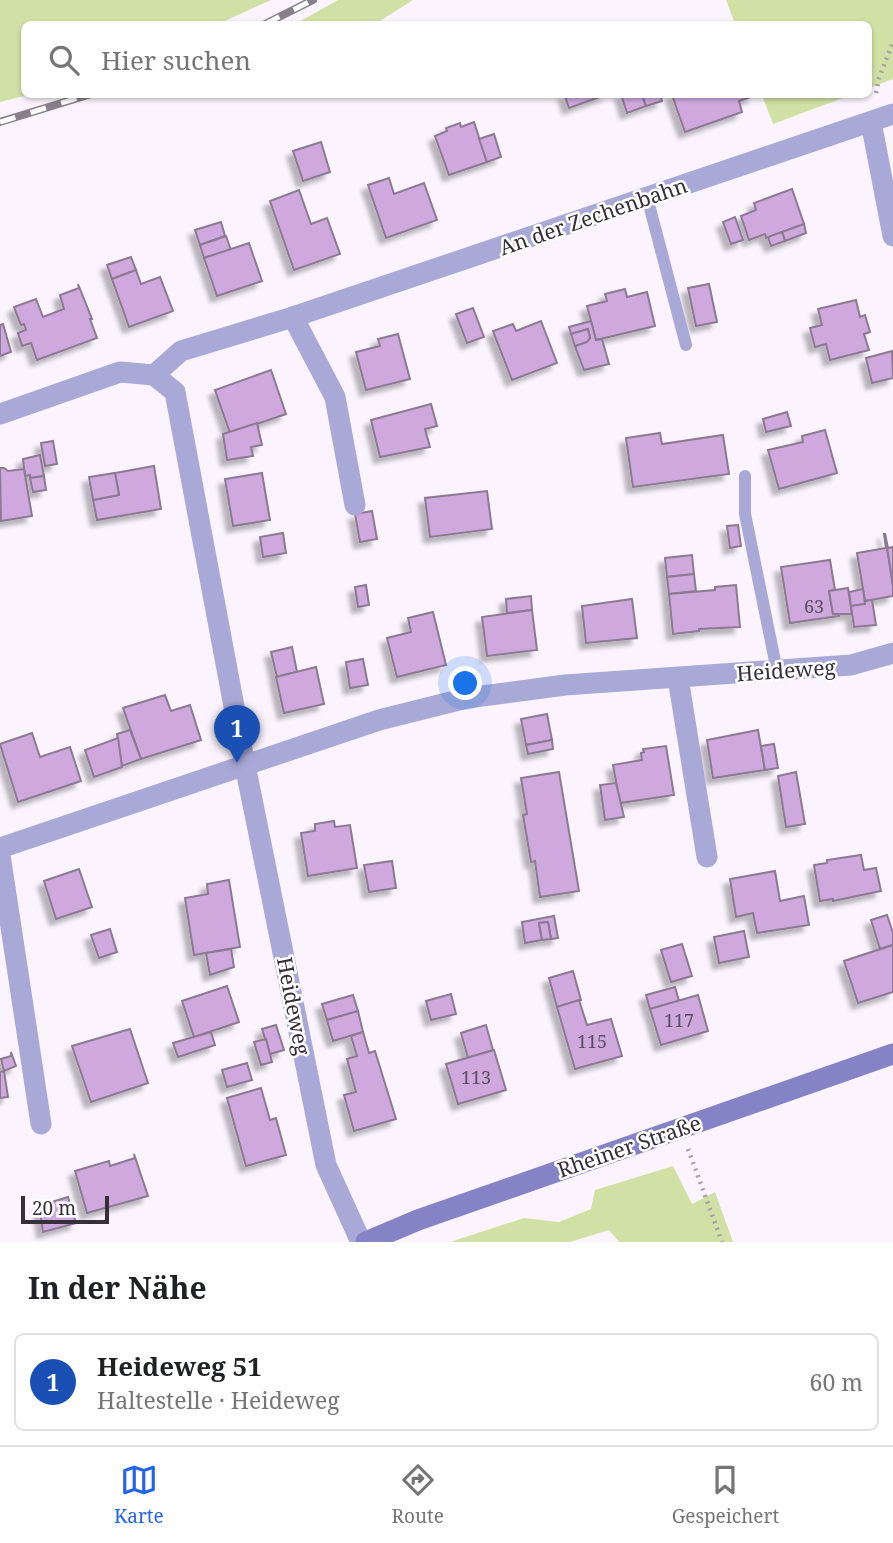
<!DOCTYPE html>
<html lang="de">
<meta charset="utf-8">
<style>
:root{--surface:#fff;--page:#f6f6f6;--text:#202124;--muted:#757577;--line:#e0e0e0;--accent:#2563eb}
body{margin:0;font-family:"Noto Serif",serif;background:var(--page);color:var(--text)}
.scale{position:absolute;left:21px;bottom:18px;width:88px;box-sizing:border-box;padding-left:7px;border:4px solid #362f39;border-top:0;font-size:19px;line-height:24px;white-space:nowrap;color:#362f39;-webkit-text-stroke:5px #fff;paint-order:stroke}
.you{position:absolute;left:466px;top:684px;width:24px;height:24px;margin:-18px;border:5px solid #fff;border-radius:50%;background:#1a73e8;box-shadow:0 0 0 10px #1a73e833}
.badge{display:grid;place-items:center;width:46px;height:46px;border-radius:50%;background:var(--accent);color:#fff;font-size:23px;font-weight:700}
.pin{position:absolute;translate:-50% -58px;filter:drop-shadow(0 2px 4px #0008)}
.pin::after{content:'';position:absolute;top:37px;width:24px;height:21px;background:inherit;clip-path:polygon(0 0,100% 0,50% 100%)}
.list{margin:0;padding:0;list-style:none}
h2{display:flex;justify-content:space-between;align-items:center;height:91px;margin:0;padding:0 28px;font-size:30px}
h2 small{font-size:23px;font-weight:400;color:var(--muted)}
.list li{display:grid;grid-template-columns:46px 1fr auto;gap:21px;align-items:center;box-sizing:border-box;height:98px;margin:0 14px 14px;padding:0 14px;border:2px solid var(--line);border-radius:10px}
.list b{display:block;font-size:26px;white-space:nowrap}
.list p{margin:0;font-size:23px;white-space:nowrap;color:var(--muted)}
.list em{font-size:23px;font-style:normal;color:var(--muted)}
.icon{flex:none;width:38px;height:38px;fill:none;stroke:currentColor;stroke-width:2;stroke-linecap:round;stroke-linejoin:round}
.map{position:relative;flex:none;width:893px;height:1242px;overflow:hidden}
.search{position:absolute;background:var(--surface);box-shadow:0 2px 5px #0004;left:21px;right:21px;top:21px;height:77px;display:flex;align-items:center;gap:18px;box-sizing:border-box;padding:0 24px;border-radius:10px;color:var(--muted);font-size:26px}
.sheet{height:203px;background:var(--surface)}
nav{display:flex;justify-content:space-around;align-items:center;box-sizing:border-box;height:98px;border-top:2px solid var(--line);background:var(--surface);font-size:19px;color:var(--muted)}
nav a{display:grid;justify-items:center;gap:4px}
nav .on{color:var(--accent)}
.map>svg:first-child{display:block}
.green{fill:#d1e1a6}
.building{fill:#cfa9de;stroke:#8b7a91;stroke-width:2;filter:url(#shadow)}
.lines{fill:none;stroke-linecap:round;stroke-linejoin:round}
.path{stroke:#a69fa9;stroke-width:4.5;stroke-dasharray:2 5;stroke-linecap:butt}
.lane{stroke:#a9a9d7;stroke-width:12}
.street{stroke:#a9a9d7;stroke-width:21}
.secondary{stroke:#8483c5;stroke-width:21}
.rail-casing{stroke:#87808a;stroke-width:8}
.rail{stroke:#fff;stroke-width:5;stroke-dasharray:16;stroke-linecap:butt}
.labels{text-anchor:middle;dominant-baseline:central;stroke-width:5;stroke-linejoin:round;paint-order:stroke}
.number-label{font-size:18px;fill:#5c4e62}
.street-label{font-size:21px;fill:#362f39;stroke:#fff}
</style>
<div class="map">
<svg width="893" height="1242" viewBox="0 0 893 1242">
<defs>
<filter id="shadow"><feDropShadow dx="-6" dy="6" stdDeviation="2" flood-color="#0004"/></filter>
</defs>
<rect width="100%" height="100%" fill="#fbf4fe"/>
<g class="green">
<path d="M0,0H271L218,24H24V94L28,95L0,102Z"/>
<path d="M338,0H413L375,24H295Z"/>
<path d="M726,0H893V79L869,88L868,24H735Z"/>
<path d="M762,95H851L773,124Z"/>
<path d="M673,1166L692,1204L715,1192L733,1242H619L609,1230L570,1242H450L524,1218L559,1222L591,1209L595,1190Z"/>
</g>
<g class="building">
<path d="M564,94H608L569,108Z"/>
<path d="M621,94H642L646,106L627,113Z"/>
<path d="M642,94H660L662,101L646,106Z"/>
<path d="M675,94H753L754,96L739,101L742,112L685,132L672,95Z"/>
<path d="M474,122L487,162L449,175L435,136L447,131L446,128L460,123L461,127Z"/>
<path d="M494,134L501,157L487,162L479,139Z"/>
<path d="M321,142L330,172L303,181L293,151Z"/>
<path d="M389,178L394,194L424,183L437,220L386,238L368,185Z"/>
<path d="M792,189L804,224L766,238L765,234L749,240L741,216L756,210L754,203Z"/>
<path d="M299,190L311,224L327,218L340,254L294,270L270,201Z"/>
<path d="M735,217L743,240L731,244L723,222Z"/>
<path d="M221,222L225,236L200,245L195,230Z"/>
<path d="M804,224L806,233L785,241L782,232Z"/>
<path d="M782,232L785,241L771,246L768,237Z"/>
<path d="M226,236L231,250L204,258L200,245Z"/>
<path d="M249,243L262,281L217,296L204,258Z"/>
<path d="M131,257L136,270L112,279L107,265Z"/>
<path d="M136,270L141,284L160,277L173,311L129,327L112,279Z"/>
<path d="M78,284L92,319H90L97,338L37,360L31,343L22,346L18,333L26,330L24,324L21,325L14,307L36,299L43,317L64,309L60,295L79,288Z"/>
<path d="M709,284L717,322L696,326L688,288Z"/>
<path d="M625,289L627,297L647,292L655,326L596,340L587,306L607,301L605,294Z"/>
<path d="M856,300L860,317L865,315L870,332L864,334L869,350L830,360L826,344L815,347L810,328L822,325L818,309Z"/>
<path d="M473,308L484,337L467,343L456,314Z"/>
<path d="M541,321L557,363L512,380L493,331L513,324L516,331Z"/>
<path d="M591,321L596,340L602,339L609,364L584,370L575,346L587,342L590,338L588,329L571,334L569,327Z"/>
<path d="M3,324L11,352L0,356V325Z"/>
<path d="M588,329L590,338L587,342L575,346L571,334Z"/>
<path d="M398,334L410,379L366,390L356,352L380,346L378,339Z"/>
<path d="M892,351L893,378L872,383L866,358Z"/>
<path d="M271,370L286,414L230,433L215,390Z"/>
<path d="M431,404L437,426L425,429L430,447L380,457L371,420Z"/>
<path d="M787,412L791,426L766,432L763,419Z"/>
<path d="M257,423L262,445L251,447L253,456L227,460L223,434Z"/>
<path d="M825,430L837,473L779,489L768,450L803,442L802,436Z"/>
<path d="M660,433L662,444L723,435L729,474L633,487L626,438Z"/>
<path d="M53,441L57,464L45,466L41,443Z"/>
<path d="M40,455L44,476L30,478V475L25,476L23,459Z"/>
<path d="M154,466L161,509L97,520L93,500L119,495L115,473Z"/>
<path d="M0,468H4L8,471L24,469L32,516L1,521Z"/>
<path d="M115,473L119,495L93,500L89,477Z"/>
<path d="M262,473L270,520L233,526L225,479Z"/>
<path d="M44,476L46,490L33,492L30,478Z"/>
<path d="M487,491L492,529L430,537L425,498Z"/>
<path d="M372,511L377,539L360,542L355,514Z"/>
<path d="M738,525L741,546L730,548L727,526Z"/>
<path d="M283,533L286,553L263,557L260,537Z"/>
<path d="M884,534H885L893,586V596L865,601L857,553L886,548Z"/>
<path d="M885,534L888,548L893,547V586Z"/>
<path d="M692,555L694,574L667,577L665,558Z"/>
<path d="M830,560L835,590L829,591L833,614L838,613L839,616L790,623L781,567Z"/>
<path d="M694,574L696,591L669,594L667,577Z"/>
<path d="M366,585L369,605L358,607L355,587Z"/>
<path d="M736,585L740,627L699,629V631L673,634L669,594L715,590V587Z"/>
<path d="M848,588L852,614H833L829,591Z"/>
<path d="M863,589L865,604L851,606L849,592Z"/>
<path d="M531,596L532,610L507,613L506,599Z"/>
<path d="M632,599L637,638L586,643L582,606Z"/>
<path d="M872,600L876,625L854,627L851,606L865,604V601Z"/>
<path d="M532,610L537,650L487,656L482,617Z"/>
<path d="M433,612L446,665L397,677L387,638L411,632L408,618Z"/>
<path d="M292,647L297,672L277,677L271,652Z"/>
<path d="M363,659L368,685L350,688L346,662Z"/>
<path d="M316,667L324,704L284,713L276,677Z"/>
<path d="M165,695L171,711L190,705L201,740L141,759L123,708Z"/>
<path d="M547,714L552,740L526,745L521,719Z"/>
<path d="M130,730L141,759L122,766L117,734Z"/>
<path d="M758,730L765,770L713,778L707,740Z"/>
<path d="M32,733L40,757L70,747L81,781L18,802L0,744Z"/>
<path d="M118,738L122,767L94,777L85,750Z"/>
<path d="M552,740L553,749L528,754L526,745Z"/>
<path d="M774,744L778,768L765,770L761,746Z"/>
<path d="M666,746L674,795L620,803L613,765L642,760L641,753L644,752L643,749Z"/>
<path d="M559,772L579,891L540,897L535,861L531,862L523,815L527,814L521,778Z"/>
<path d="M796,772L805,824L786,827L778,776Z"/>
<path d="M616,783L624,817L605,820L600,785Z"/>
<path d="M334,821L335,827L350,825L357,868L308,876L301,833L315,831V824Z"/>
<path d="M861,855L864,870L876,868L881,891L833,901V899L820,901L814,865L827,863V860Z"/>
<path d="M392,861L396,888L369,892L364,865Z"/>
<path d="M79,869L92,907L56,919L44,881Z"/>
<path d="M775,871L780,901L804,896L809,925L757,933L753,913L736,917L730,879Z"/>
<path d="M229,880L240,947L194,955L185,898L208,894L207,884Z"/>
<path d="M887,915L893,933V945L880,949L871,920Z"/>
<path d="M554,916L558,938L551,939L548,922L539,923L542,940L525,943L522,922Z"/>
<path d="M548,922L551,939L542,940L539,923Z"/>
<path d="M110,929L117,952L99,958L91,935Z"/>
<path d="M744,931L749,957L719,963L714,937Z"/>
<path d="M682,944L692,976L671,982L661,950Z"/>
<path d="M893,945V992L858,1003L844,961Z"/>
<path d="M231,949L234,967L210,975L206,953Z"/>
<path d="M573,971L581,1000L557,1007L549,978Z"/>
<path d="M227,986L239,1022L194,1037L182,1001Z"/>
<path d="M675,987L679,1001L650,1009L646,995Z"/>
<path d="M451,994L456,1014L431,1020L426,1001Z"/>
<path d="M353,995L358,1011L327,1020L322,1004Z"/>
<path d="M698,995L708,1031L661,1045L650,1009Z"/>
<path d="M579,1000L587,1025L611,1019L622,1056L575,1069L557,1007Z"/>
<path d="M358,1011L363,1032L333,1041L327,1020Z"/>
<path d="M276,1025L284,1050L270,1054L262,1029Z"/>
<path d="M486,1025L493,1050L468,1058L461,1033Z"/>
<path d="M130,1029L148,1083L91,1102L72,1046Z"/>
<path d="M211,1032L215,1045L178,1057L173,1043Z"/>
<path d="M363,1032L369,1053L375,1051L396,1119L354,1131L344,1095L356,1092L347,1059L357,1056L351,1036Z"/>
<path d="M266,1039L272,1062L261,1065L254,1042Z"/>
<path d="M494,1050L506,1090L458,1104L446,1064Z"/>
<path d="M11,1052L16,1066L4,1071L1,1059L11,1056Z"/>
<path d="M247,1063L252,1080L227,1087L222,1070Z"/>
<path d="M4,1071L8,1097L0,1098V1072Z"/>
<path d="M261,1088L270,1120L276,1118L286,1155L246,1166L227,1098Z"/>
<path d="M134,1154L148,1196L87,1213L75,1171L109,1161L110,1166L135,1158Z"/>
<path d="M68,1197L76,1223L43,1232L39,1206Z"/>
</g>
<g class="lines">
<g class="path">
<path d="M876,93L879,78L893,42"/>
<path d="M688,1149L722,1242"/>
</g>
<g class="lane">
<path d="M647,197L686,345"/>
<path d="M745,476V514L777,671"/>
</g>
<g class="street">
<path d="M871,122L893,236"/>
<path d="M293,317L335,397L355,505"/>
<path d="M154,375L181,351L293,317L893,114"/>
<path d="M0,414L120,372L154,375L175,392L245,765L326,1165L361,1242"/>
<path d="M678,678L707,857"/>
<path d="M0,848L379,720L467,698L565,685L851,665L893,653"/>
<path d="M0,855L41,1124"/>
</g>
<path class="secondary" d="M366,1242L418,1220L893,1054"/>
<defs>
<g id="rail">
<path d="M265,24L313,0"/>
<path d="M0,122L91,94"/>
</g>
</defs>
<use href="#rail" class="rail-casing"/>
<use href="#rail" class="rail"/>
</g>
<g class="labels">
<g class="number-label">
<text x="814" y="606">63</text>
<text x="679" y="1020">117</text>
<text x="592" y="1041">115</text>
<text x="476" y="1077">113</text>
</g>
<g class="street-label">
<text transform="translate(593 216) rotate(-19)">An der Zechenbahn</text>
<text transform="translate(786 670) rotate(-4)">Heideweg</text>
<text transform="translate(294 1006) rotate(79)">Heideweg</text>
<text transform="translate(629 1146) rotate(-19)">Rheiner Straße</text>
</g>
</g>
</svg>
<div class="scale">20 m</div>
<div class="you"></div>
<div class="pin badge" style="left:237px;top:763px;background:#1a4fb4">1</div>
<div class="search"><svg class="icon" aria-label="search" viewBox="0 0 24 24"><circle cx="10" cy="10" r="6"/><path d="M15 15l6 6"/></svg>Hier suchen</div>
</div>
<section class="sheet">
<h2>In der Nähe<small></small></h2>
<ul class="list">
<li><span class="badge" style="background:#1a4fb4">1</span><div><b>Heideweg 51</b><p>Haltestelle · Heideweg</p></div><em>60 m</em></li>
</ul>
</section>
<nav>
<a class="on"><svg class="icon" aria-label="map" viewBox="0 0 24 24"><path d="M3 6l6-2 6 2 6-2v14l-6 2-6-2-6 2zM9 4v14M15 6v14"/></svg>Karte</a>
<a><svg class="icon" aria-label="directions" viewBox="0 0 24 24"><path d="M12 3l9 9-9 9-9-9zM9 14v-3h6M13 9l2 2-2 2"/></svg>Route</a>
<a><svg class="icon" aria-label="saved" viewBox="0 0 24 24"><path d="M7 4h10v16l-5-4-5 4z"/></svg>Gespeichert</a>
</nav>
